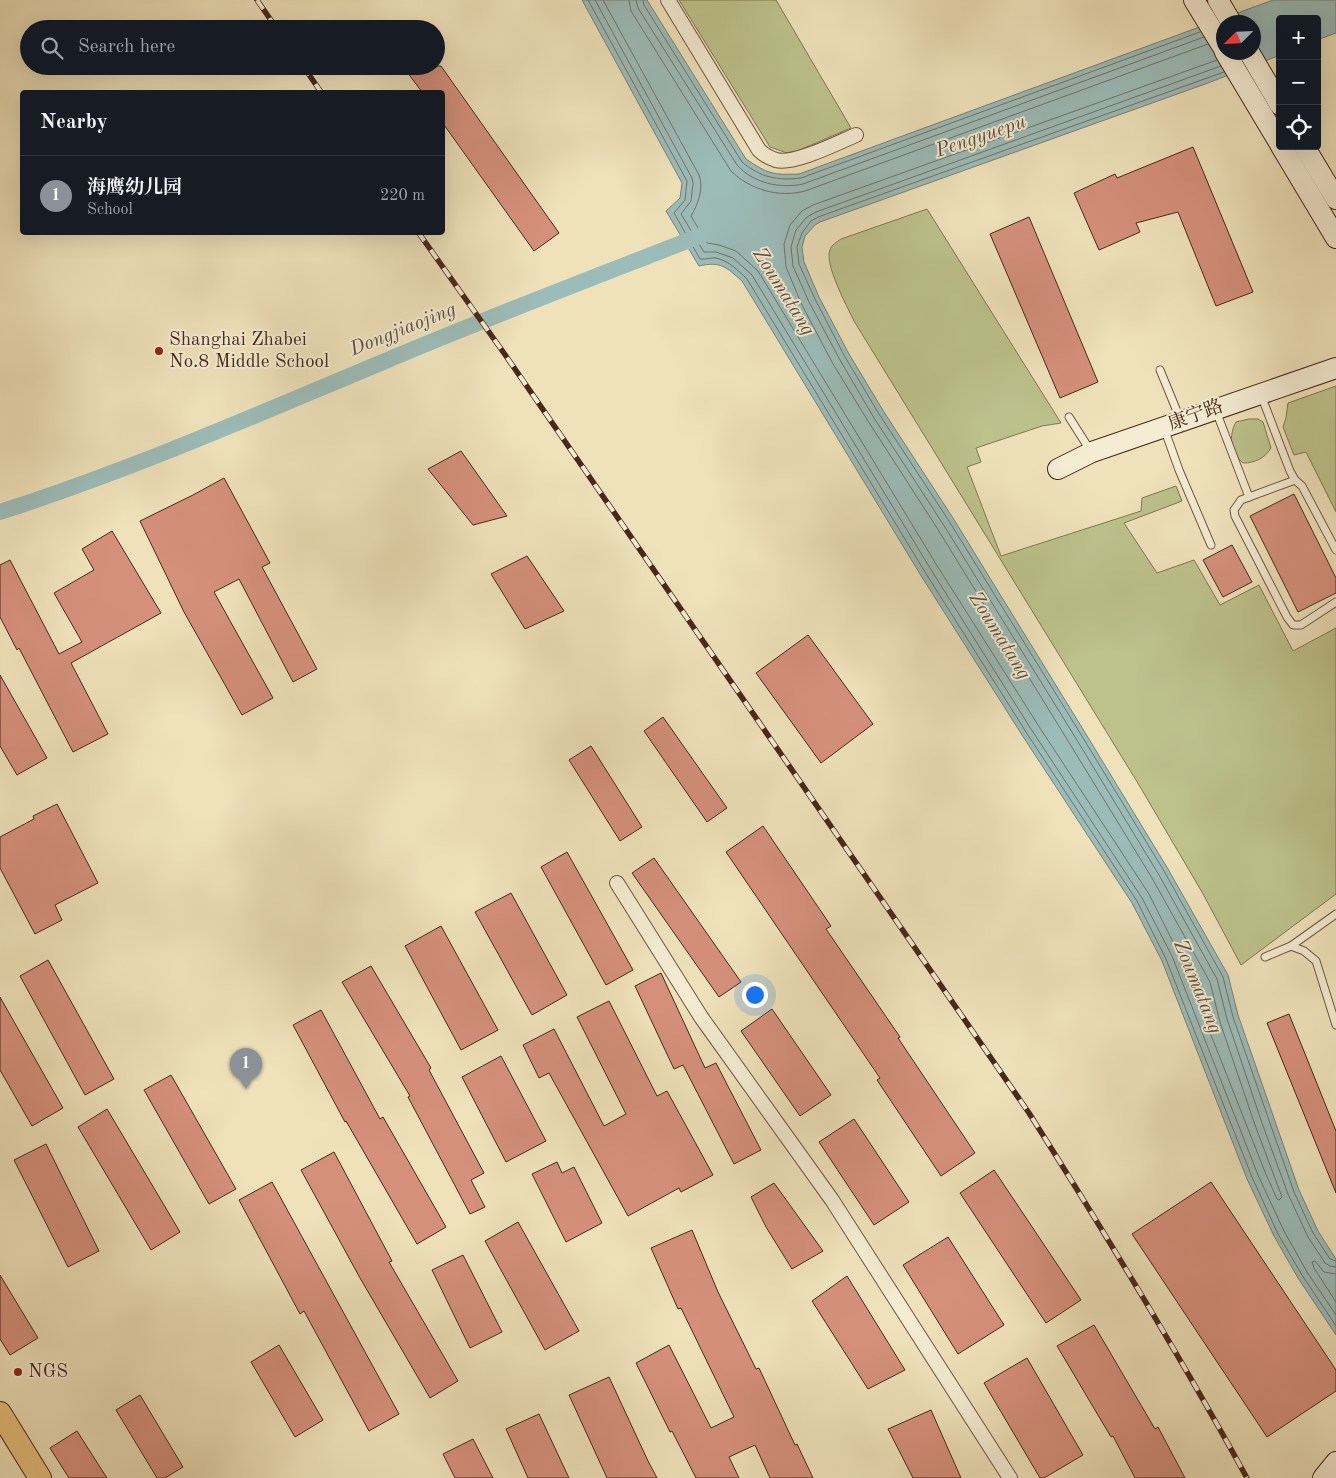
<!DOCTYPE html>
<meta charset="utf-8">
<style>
:root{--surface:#171b24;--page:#242831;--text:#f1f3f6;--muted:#9ea1a6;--line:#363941;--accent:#8c9099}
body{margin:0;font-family:"Old Standard TT","Noto Serif SC",serif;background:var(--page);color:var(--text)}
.controls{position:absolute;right:15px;top:15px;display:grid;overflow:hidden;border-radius:5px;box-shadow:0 5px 20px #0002}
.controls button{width:45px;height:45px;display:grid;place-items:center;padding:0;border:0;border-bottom:1px solid var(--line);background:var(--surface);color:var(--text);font:25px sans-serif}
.compass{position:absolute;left:1216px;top:15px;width:45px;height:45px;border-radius:50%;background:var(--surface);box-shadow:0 5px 20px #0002;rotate:246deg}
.you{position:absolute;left:754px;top:994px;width:18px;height:18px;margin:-12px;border:4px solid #fff;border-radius:50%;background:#1a73e8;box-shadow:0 0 0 8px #1a73e833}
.badge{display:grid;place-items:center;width:32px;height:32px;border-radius:50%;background:var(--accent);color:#fff;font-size:16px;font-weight:700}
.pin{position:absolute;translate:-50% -41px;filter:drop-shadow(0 1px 2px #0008)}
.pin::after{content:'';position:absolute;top:26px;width:18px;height:15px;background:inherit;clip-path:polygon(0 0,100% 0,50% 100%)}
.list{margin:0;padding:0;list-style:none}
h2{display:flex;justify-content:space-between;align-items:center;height:65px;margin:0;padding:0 20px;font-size:21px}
h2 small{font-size:16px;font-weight:400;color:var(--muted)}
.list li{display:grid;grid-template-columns:32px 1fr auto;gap:15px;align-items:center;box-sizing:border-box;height:80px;padding:0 20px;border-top:1px solid var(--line)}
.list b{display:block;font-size:19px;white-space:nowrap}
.list p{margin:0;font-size:16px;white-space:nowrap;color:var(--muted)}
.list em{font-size:16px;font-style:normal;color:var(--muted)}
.icon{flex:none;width:28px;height:28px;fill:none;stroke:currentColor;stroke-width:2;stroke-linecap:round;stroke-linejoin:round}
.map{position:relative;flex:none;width:1336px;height:1478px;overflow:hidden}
.search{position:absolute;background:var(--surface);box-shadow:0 5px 20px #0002;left:20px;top:20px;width:425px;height:55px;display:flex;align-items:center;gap:12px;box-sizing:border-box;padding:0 18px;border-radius:28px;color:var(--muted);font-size:19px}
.panel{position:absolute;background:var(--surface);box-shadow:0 5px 20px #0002;left:20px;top:90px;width:425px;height:145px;border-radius:5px}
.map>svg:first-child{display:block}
.green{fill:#bdc28d;stroke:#827553}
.water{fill:#9cbcb9;stroke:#7a8179;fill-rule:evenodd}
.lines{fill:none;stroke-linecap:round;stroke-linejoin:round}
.shore{stroke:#727269;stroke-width:1}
.canal{stroke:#9cbcb9;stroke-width:16}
.building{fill:#d5907c;stroke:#472819}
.lane-casing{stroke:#715642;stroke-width:9}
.street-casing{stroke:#715642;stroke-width:16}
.secondary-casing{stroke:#472819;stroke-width:22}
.primary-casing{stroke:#472819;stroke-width:24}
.lane{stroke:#f5ecd3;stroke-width:7}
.street{stroke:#f5ecd3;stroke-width:14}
.secondary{stroke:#f5ecd3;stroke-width:20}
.primary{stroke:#e8c17e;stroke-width:22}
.rail-casing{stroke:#472819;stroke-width:5.5}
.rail{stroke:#f5ecd3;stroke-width:4;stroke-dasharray:11;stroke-linecap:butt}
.poi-dot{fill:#8f2418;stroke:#f5ecd3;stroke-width:2}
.labels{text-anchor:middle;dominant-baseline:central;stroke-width:4;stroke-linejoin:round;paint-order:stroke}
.poi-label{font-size:19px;fill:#472819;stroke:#f5ecd3;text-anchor:start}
.street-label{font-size:19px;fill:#472819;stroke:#f5ecd3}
.water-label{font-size:20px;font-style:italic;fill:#5c4d41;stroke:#f5ecd3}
</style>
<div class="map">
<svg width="1336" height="1478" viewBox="0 0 1336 1478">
<rect width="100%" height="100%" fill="#efe2bb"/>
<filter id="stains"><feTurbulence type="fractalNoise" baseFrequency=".004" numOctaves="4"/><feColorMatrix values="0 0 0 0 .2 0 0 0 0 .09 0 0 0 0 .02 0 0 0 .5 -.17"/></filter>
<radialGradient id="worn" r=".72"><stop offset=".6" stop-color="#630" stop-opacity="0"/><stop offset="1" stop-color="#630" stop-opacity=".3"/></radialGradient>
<g class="green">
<path d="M679,0H776L851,128L790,154L770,147Z"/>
<path d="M927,209L1061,423L1042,426L976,448L981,462L967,467L1001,556L1141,511L1142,498L1176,486L1182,501L1124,523L1157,573L1194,560L1220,605L1259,585L1293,651L1336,628V894L1241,965L1202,892L1136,780L854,321C847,306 824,264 830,250C831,245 837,242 841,239Z"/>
<path d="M1336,386V512L1306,452L1294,455L1283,427L1286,418L1288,403Z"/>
<path d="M1249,419H1258L1263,422L1271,448C1265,458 1255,463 1243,463C1231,453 1228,436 1236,422Z"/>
</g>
<path class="water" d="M582,0H647L746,159C768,174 773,175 799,174L1273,0H1336V33L1317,40V19H1280V55L1208,83L820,222L815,225L805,236L802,247L804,262L819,297L849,354L884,412L953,518L1081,726L1168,869L1228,975L1238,1015L1299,1190L1318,1231L1336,1259V1335L1298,1278L1274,1236L1247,1179L1162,961L1132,903L1022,735L920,574L742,281C726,267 721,261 699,266L666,211L680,198L682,183ZM1224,22H1254V52H1224Z"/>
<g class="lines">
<g class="shore">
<path d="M588,0L687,181L685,200L674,213L700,259C706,260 711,257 716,258C729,261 738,270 747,279L925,572L1026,732L1137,901L1166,959L1252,1177L1278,1234L1302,1275L1336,1326"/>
<path d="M595,0L692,178L693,184L691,201L681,214L704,252H716L733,258L752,275L930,568L1031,729L1142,898L1172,956L1258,1175L1284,1231L1307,1272L1336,1315"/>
<path d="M603,0L699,175C704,189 698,204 691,216L707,243L719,245L736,251L758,271L936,564L1038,725L1149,894L1179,954L1265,1172L1277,1199L1279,1200L1282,1197L1255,1125L1220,1022L1210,982L1152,878L1065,736L937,528L868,421L833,364L802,305L786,267L784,244L790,225L802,211L813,205L1217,60"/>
<path d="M629,0L631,11L731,171C750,190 780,198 805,191L1208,44"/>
<path d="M636,0L638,8L737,165C753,183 780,189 803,184L1204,37"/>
<path d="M643,0L644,5L742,162C760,177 777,181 801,178L1200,32"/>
<path d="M1221,66L816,212L807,217L796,230L791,247L793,266L809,302L840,360L874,418L943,524L1072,732L1159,875L1217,979L1227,1019L1262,1123L1288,1194L1308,1237L1325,1263L1330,1266L1336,1267"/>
<path d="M1224,72L818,217L811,221L802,233L797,247L799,264L815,299L845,357L879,414L949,521L1077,728L1164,871L1223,977L1233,1017L1294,1192L1313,1233L1330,1259L1336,1261"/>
<path d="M1336,1274L1324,1272L1315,1261L1312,1262L1314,1268L1336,1302"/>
</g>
<path class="canal" d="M0,512C131,470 256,415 383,362C489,317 597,276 705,234"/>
</g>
<g class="building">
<path d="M416,66H441L559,233L534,251L442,122V92H422L407,72Z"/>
<path d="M1193,147L1253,292L1216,306L1178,212L1136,223L1140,232L1099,250L1074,193L1115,174L1117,178Z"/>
<path d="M1029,217L1098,382L1060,398L990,234Z"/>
<path d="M461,451L507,516L473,525L428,469Z"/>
<path d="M224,478L270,563L262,567L317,669L293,682L239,579L214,592L273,698L242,715L184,612L140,521L193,495Z"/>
<path d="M1294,494L1336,578V593L1298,612L1250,516Z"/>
<path d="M112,531L161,613L71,663L108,734L73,752L19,648L17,650L0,617V565L10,560L59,654L82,642L54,593L94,570L82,549Z"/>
<path d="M1232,545L1252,582L1223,597L1203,560Z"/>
<path d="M527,556L564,611L525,629L491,574Z"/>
<path d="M808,635L873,724L821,763L756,673Z"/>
<path d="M0,675L47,758L17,775L0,746Z"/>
<path d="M663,717L727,808L707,822L644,731Z"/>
<path d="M591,746L642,827L620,841L569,760Z"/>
<path d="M57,804L98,883L55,905L62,920L35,934L0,868V837L34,819L33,816Z"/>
<path d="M763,826L831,926L826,929L900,1037L898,1038L975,1153L941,1176L877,1080L880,1078L726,852Z"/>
<path d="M567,852L633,970L606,985L541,867Z"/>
<path d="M654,858L741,982L719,997L632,873Z"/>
<path d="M511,893L567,995L532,1015L475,912Z"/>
<path d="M441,926L498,1030L461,1050L405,946Z"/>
<path d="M48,960L114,1079L85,1095L20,976Z"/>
<path d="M371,966L431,1068L429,1070L484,1173L471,1180L485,1207L470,1214L408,1097L410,1096L342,982Z"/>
<path d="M661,973L705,1068L716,1063L761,1150L734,1164L683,1065L674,1069L635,986Z"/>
<path d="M0,997L63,1108L32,1126L0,1070Z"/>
<path d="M609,1001L657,1096L667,1091L713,1175L681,1192L679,1188L628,1216L549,1073L539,1078L523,1045L554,1029L604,1126L626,1114L577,1017Z"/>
<path d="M772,1009L831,1095L800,1116L741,1031Z"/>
<path d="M321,1010L380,1119L383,1117L446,1227L417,1244L346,1121L345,1122L293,1025Z"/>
<path d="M1289,1014L1336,1131V1193L1267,1023Z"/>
<path d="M501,1056L546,1141L506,1162L462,1077Z"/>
<path d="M171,1075L236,1189L209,1204L144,1090Z"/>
<path d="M107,1109L180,1232L151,1250L78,1127Z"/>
<path d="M854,1119L909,1202L874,1225L819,1142Z"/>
<path d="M46,1144L99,1251L68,1267L14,1160Z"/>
<path d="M334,1152L392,1261L389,1262L458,1381L430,1398L360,1278L301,1170Z"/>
<path d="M557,1162L562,1173L574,1167L602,1223L566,1242L532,1174Z"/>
<path d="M994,1170L1081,1300L1046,1323L960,1193Z"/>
<path d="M272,1182L399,1414L369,1431L304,1311L300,1314L239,1200Z"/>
<path d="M1211,1182L1336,1370V1391L1267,1437L1132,1234Z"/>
<path d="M774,1183L823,1251L792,1269L766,1227L751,1197Z"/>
<path d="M518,1222L579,1331L545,1350L485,1241Z"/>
<path d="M692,1230L718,1292L756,1369L759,1368L795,1445L797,1444L813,1478H770L755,1445L729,1457L739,1478H696L672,1431L670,1432L636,1363L669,1345L711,1428L734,1417L681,1308L678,1309L651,1248Z"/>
<path d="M948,1237L1004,1325L958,1354L903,1265Z"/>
<path d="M463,1255L502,1332L470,1348L432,1270Z"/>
<path d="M0,1275L38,1338L10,1355L0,1339Z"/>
<path d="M847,1276L905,1370L868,1389L812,1301Z"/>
<path d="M1094,1325L1155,1429L1158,1427L1185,1478H1135L1113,1436L1111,1437L1057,1346Z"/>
<path d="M279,1345L323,1420L295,1437L251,1362Z"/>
<path d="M1027,1358L1083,1455L1044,1478H1040L984,1383Z"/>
<path d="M609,1377L648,1461L657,1478H607L569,1395Z"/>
<path d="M140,1395L183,1467L165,1478H157L116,1410Z"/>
<path d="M931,1410L961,1478H913L888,1429Z"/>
<path d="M539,1414L569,1478H528L506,1429Z"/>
<path d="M77,1431L107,1478H69L50,1448Z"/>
<path d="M473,1439L493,1478H455L443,1454Z"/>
</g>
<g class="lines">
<defs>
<g id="lane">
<path d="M1160,370L1181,421"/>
<path d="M1261,395L1290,471L1295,480L1302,486L1336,550"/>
<path d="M1216,411L1249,497"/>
<path d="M1069,417L1090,450"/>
<path d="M1164,428L1179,470L1211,545"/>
<path d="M1295,480L1241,500L1234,510L1235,516L1287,617L1293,625H1301L1336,602"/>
<path d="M1291,946L1336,914"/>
<path d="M1265,957L1291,946L1304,951L1316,961L1336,1025"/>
</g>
<g id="street">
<path d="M668,0L759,150C764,155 769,158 776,160C794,165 837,143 856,135"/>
<path d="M617,883L701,1017L832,1200L1010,1478"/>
</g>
<g id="secondary">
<path d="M1194,0L1224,49"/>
<path d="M1218,0L1231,22"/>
<path d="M1225,52L1280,144"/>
<path d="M1249,52L1280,105"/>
<path d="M1281,146L1336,238"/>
<path d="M1304,146L1336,199"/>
<path d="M1058,469L1092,452L1336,368"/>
<path d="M1323,1478L1336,1462"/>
</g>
<path id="primary" d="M0,1413L40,1478"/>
</defs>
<use href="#lane" class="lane-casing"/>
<use href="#street" class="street-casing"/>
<use href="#secondary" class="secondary-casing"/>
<use href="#primary" class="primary-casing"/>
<use href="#lane" class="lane"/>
<use href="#street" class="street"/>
<use href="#secondary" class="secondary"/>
<use href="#primary" class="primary"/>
<defs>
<g id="rail">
<path d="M257,0L277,29"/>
<path d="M303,66L321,92"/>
<path d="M418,232L506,356L1029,1113C1105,1233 1179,1354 1247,1478"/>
</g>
</defs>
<use href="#rail" class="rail-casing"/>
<use href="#rail" class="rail"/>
</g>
<g class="poi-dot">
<circle cx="159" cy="351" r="5"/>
<circle cx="18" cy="1372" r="5"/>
</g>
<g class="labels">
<g class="poi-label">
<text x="169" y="340">Shanghai Zhabei<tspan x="169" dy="22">No.8 Middle School</tspan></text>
<text x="28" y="1372">NGS</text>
</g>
<g class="street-label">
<text transform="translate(1196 416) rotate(-20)">康宁路</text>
</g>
<g class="water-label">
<text transform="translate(981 137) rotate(-19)">Pengyuepu</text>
<text transform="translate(783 292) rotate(58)">Zoumatang</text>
<text transform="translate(403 330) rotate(-22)">Dongjiaojing</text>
<text transform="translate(999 636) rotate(58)">Zoumatang</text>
<text transform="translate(1197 987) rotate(68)">Zoumatang</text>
</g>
</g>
<rect width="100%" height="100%" filter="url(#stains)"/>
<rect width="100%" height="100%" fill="url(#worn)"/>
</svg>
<div class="controls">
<button>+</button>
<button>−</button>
<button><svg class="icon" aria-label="locate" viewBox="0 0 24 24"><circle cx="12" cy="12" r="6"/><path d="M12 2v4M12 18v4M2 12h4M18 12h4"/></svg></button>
</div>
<svg class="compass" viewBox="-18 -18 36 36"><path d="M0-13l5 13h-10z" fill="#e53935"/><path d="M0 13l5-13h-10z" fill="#9ea1a6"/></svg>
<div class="you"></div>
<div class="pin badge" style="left:246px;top:1089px">1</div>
<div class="search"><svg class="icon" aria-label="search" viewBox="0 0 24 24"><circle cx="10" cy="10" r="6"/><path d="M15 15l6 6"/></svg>Search here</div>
<section class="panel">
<h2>Nearby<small></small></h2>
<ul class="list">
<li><span class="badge">1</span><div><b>海鹰幼儿园</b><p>School</p></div><em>220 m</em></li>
</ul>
</section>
</div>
